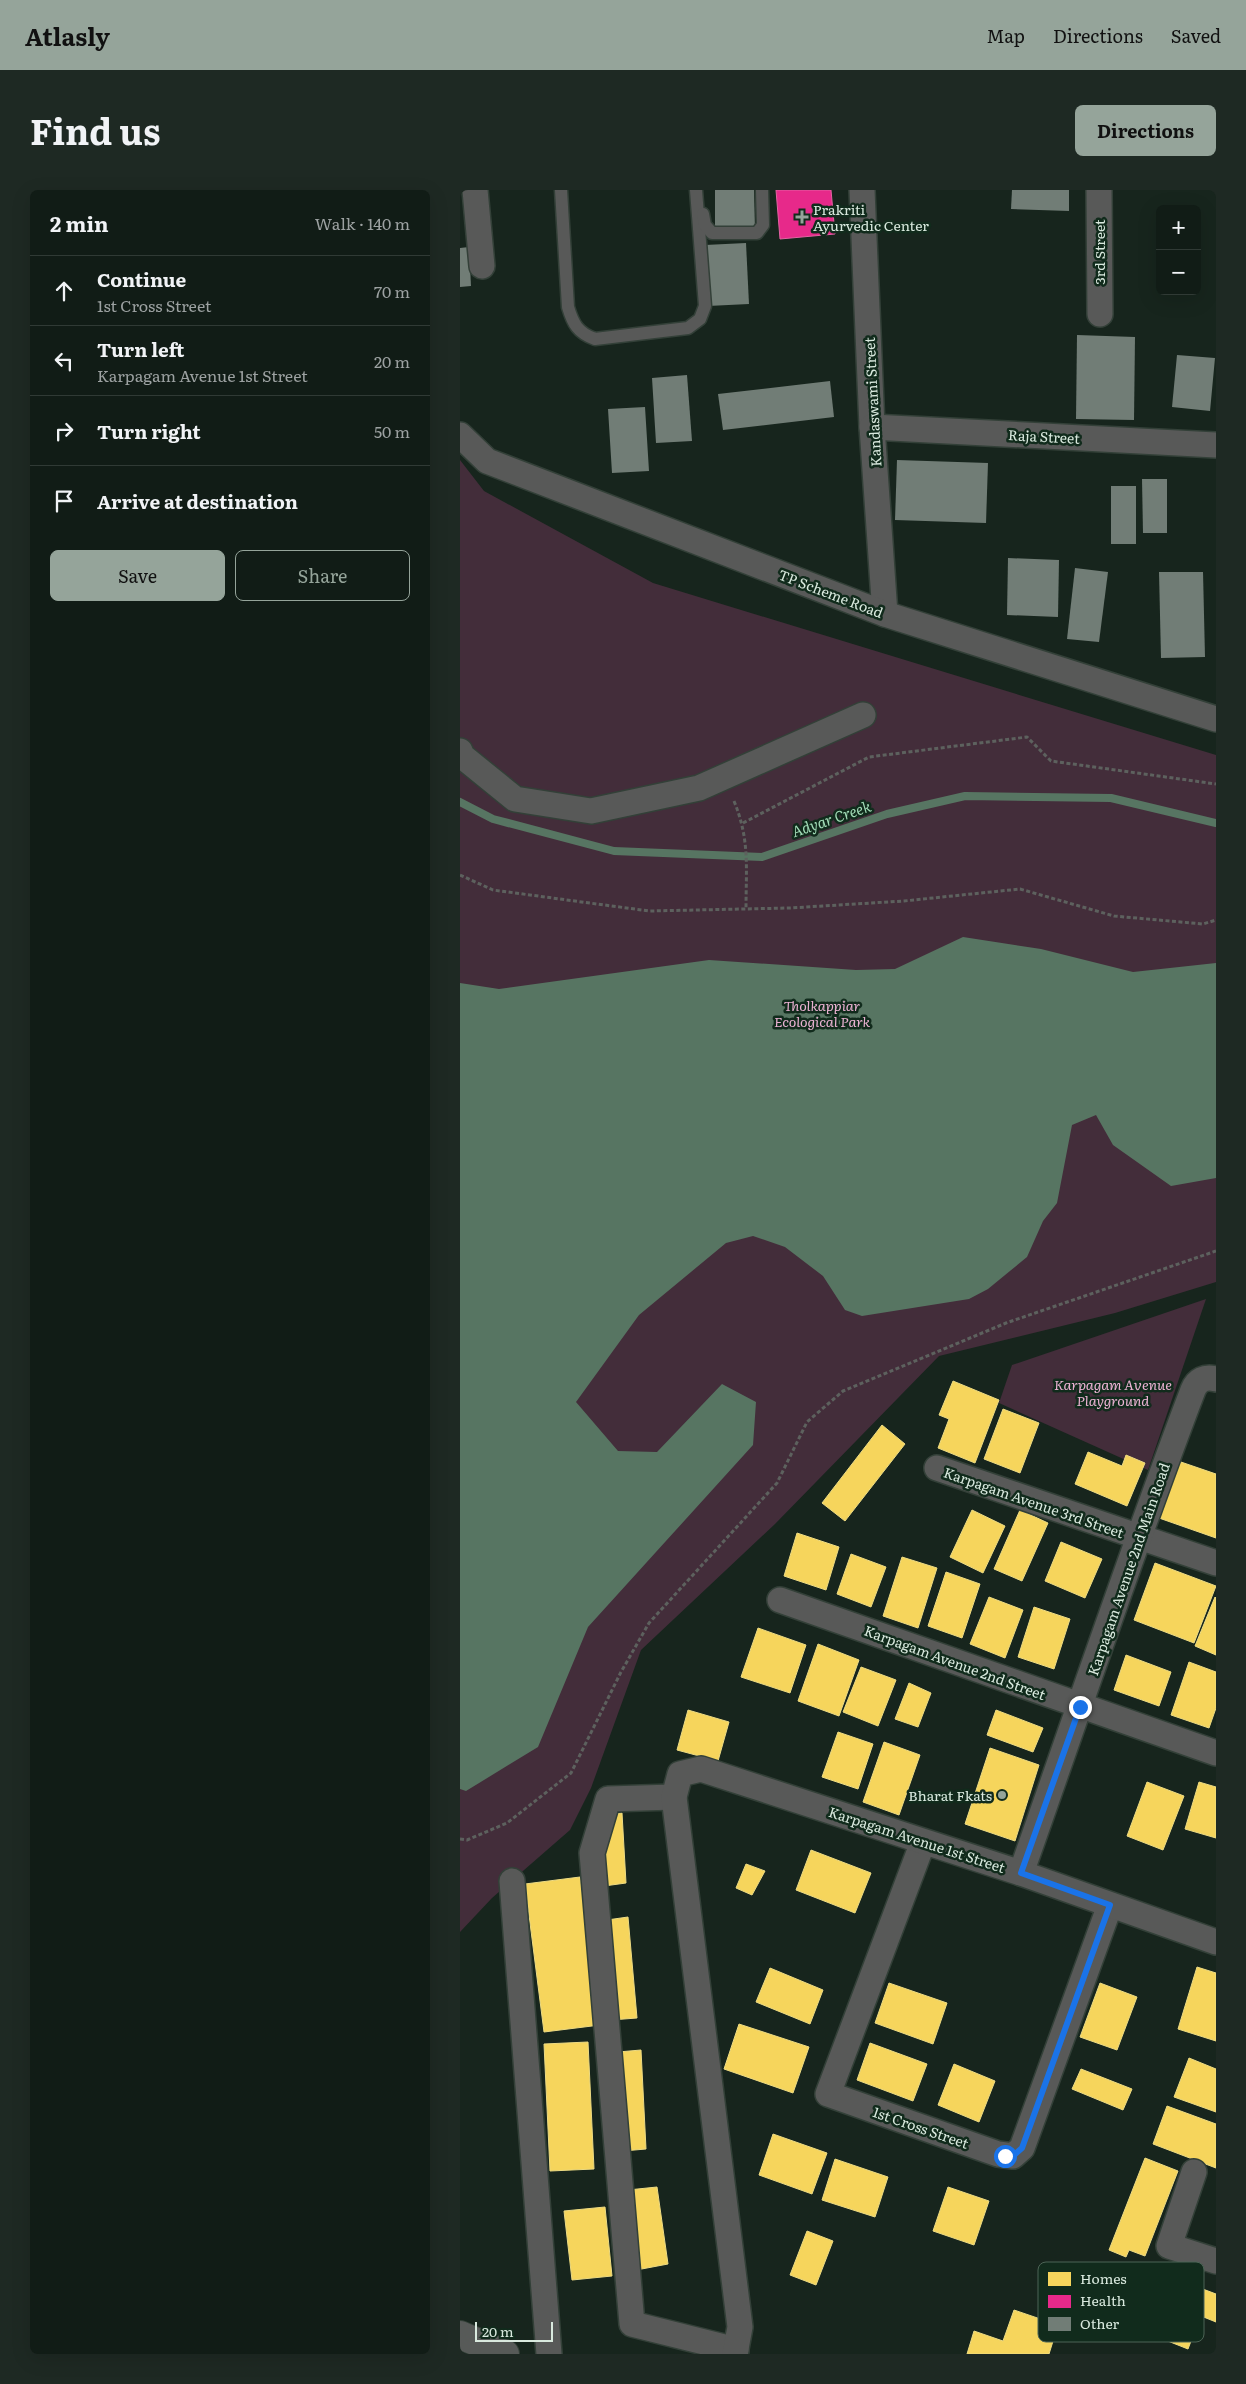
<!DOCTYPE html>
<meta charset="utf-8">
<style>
:root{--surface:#111c16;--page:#1e2923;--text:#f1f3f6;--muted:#9ca1a1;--line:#303a35;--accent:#95a49a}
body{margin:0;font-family:Literata,serif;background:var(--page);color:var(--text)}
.controls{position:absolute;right:15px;top:15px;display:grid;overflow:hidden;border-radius:8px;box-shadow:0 5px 20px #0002}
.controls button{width:45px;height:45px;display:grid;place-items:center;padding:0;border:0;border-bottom:1px solid var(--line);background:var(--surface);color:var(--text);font:25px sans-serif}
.scale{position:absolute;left:15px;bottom:12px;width:78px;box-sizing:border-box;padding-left:5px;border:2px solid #d9e9de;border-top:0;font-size:14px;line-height:18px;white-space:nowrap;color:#d9e9de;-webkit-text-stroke:4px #112b1c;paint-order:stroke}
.stop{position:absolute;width:15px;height:15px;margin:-11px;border:4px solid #1a73e8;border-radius:50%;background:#fff}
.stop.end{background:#1a73e8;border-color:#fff;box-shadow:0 1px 5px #0008}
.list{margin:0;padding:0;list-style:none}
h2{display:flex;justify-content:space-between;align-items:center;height:65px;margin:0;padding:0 20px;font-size:21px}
h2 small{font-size:16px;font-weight:400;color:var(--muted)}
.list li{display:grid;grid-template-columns:32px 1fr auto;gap:15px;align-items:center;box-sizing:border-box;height:70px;padding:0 20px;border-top:1px solid var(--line)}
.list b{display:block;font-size:19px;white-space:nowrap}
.list p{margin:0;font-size:16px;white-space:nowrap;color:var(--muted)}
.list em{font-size:16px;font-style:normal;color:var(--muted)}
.actions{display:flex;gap:10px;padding:15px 20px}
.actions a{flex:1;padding:11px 0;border:1px solid var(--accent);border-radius:8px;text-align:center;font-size:18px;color:var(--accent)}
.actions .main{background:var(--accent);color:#111}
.icon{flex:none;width:28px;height:28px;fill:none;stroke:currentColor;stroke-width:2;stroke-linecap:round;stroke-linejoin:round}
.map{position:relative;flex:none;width:756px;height:2164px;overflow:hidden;border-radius:8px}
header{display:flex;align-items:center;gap:30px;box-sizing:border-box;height:70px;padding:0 25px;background:var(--accent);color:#111}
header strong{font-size:24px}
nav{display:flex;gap:28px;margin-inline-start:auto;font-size:18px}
.intro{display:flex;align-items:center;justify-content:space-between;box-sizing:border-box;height:120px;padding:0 30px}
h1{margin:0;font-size:35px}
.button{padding:12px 22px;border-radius:8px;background:var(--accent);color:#111;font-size:18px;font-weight:700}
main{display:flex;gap:30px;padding:0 30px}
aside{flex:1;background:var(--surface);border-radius:8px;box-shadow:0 5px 20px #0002}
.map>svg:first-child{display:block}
.green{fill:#432d3a}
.water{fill:#577562}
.homes{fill:#f6d55c;stroke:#eddb83}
.health{fill:#e7298a;stroke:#e363a3}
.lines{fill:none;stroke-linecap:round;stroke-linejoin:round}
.stream{stroke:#577562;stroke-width:8}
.building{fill:#717d76}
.lane-casing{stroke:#334038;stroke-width:15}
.street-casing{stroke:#334038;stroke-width:28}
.primary-casing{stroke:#334038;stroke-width:30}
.path{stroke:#5d615e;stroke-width:3;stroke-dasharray:4 2.5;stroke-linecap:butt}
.lane{stroke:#585958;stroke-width:12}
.street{stroke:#585958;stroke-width:25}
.primary{stroke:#575a58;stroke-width:28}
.route{stroke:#1a73e8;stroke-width:6}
.poi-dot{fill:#95a49a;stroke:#112b1c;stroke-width:2}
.labels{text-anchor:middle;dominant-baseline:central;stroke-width:5;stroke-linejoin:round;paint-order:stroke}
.poi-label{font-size:14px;fill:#d9e9de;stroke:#112b1c;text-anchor:start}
.street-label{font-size:14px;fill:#d9e9de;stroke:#112b1c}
.park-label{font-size:14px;font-style:italic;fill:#ebb2d3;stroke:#112b1c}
.water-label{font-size:15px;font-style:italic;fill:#a2dcb7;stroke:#112b1c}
.key{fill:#112b1c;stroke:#4d6456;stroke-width:1}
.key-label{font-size:14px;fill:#d9e9de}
</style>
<header>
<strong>Atlasly</strong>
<nav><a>Map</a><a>Directions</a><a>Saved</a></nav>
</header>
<div class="intro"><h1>Find us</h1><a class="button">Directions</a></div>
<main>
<aside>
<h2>2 min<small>Walk · 140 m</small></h2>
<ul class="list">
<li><svg class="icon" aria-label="ahead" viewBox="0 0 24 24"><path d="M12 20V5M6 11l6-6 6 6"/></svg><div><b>Continue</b><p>1st Cross Street</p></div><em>70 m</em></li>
<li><svg class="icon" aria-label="left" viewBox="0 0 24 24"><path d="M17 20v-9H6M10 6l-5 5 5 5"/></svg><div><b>Turn left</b><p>Karpagam Avenue 1st Street</p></div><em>20 m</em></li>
<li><svg class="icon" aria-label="right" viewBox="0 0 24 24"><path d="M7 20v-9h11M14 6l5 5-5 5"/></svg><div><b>Turn right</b></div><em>50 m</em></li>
<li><svg class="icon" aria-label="arrive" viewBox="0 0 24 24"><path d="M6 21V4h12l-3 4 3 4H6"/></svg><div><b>Arrive at destination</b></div></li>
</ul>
<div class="actions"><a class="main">Save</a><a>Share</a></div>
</aside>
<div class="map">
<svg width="756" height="2164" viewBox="0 0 756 2164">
<rect width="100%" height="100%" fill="#17251d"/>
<g class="green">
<path d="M0,270L24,301L193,393L756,565V1092L655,1123L479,1166L315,1334L181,1460L131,1598L110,1640L32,1708L0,1742Z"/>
<path d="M746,1109L688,1280L539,1213L552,1175Z"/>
</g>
<path class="water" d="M503,747L581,759L673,782L756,773V988L711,996L653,955L636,925L612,935L597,1013L583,1031L567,1067L528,1099L509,1109L402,1126L385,1120L363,1086L325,1057L293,1046L266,1053L179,1125L116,1212L158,1261L197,1262L262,1194L296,1212L293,1255L128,1437L78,1557L6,1601L0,1599V793L39,799L249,770L396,780L435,779Z"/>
<g class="homes">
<path d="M493,1191L539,1210L515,1273L478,1258L489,1229L479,1225Z"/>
<path d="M543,1219L579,1233L560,1283L524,1269Z"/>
<path d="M422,1235L445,1254L385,1331L362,1313Z"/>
<path d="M628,1262L662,1276L666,1265L685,1273L667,1316L615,1294Z"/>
<path d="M718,1271L756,1284V1348L699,1328Z"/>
<path d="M512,1320L545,1336L523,1383L490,1367Z"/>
<path d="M560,1320L588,1333L562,1391L534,1379Z"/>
<path d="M337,1343L379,1357L366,1400L324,1386Z"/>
<path d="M601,1352L642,1369L625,1408L585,1391Z"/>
<path d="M391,1364L426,1377L411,1417L377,1404Z"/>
<path d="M442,1367L477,1378L458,1438L423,1426Z"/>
<path d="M695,1373L756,1396L734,1453L674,1430Z"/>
<path d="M486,1382L520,1394L502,1448L468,1436Z"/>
<path d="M529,1407L563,1420L545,1468L510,1454Z"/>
<path d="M755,1407L756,1408V1465L735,1456Z"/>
<path d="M574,1417L610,1429L594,1479L558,1467Z"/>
<path d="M298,1438L346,1455L330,1503L281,1487Z"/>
<path d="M358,1454L399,1470L379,1526L338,1511Z"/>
<path d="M666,1465L711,1482L699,1516L654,1500Z"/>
<path d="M729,1472L756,1482V1518L749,1538L711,1525Z"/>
<path d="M401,1477L436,1490L418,1536L383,1522Z"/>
<path d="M449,1493L471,1503L458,1537L435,1529Z"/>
<path d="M228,1520L269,1532L258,1571L217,1560Z"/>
<path d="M536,1520L583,1538L573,1562L527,1545Z"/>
<path d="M378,1542L413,1554L398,1599L362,1587Z"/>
<path d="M424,1552L460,1565L439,1625L403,1612Z"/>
<path d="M530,1558L579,1575L555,1651L505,1634Z"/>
<path d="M687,1592L724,1606L703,1660L667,1646Z"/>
<path d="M739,1592L756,1597V1648L725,1639Z"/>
<path d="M162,1623L166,1693L144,1696L148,1625Z"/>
<path d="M351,1660L411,1683L395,1723L336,1700Z"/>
<path d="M286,1674L305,1681L292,1705L276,1698Z"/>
<path d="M120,1687L140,1835L84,1842L65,1694Z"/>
<path d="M168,1727L177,1828L151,1830L147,1730Z"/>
<path d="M737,1777L756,1783V1851L718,1839Z"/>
<path d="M310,1778L363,1800L350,1834L296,1812Z"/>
<path d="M429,1793L487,1813L473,1854L415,1833Z"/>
<path d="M640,1793L677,1807L657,1860L620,1847Z"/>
<path d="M279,1834L349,1857L333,1903L264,1879Z"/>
<path d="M128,1852L134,1979L90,1981L84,1854Z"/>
<path d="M410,1853L467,1874L453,1911L397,1890Z"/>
<path d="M181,1860L186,1959L163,1961L158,1862Z"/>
<path d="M729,1868L756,1879V1922L714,1907Z"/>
<path d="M494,1874L535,1891L519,1932L478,1915Z"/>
<path d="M621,1879L672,1899L663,1920L612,1899Z"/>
<path d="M707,1916L756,1934V1978L693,1954Z"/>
<path d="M313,1944L367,1963L352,2004L299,1985Z"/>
<path d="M685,1968L718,1981L685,2066L669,2060L666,2067L649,2060Z"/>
<path d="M375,1969L428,1987L415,2027L362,2010Z"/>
<path d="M197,1997L208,2074L171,2081L168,2000Z"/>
<path d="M488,1997L529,2011L514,2055L473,2041Z"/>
<path d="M145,2017L152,2086L112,2090L104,2021Z"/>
<path d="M347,2041L373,2051L356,2095L330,2085Z"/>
<path d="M703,2084L756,2104V2132L694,2107Z"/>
<path d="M680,2112L737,2135L728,2159L670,2136Z"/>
<path d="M554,2120L598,2135L589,2164H507L514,2141L543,2151Z"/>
</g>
<path class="health" d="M316,0H371L375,44L320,49Z"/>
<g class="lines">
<path class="stream" d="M0,612L33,629L154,661L302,667L427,624L505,606L651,608L756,633"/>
</g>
<g class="building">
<path d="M255,0H294L295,40H255Z"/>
<path d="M552,0H609V21L551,19Z"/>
<path d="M286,53L289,114L248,116L245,55Z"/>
<path d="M9,57L11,96L0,97V58Z"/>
<path d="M617,145L675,147L674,230L616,229Z"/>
<path d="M717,165L755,168L750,221L712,217Z"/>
<path d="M227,185L232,251L196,253L192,188Z"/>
<path d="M370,191L374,227L263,240L258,204Z"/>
<path d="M185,217L189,281L152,283L148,219Z"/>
<path d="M437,270L528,273L526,333L435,330Z"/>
<path d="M682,289H707V343H683Z"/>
<rect x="651" y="296" width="25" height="58"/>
<path d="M548,368L599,370L598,427L547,425Z"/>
<path d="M615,378L648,382L639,452L607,449Z"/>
<path d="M699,382H743L745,467L701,468Z"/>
</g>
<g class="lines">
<defs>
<g id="lane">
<path d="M101,0L108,117C113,134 118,143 135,149L228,138L240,129L245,116L236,0"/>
<path d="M243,24L245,35L252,43H297L303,35L302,0"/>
</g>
<g id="street">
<path d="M15,0L22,76"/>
<path d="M402,0L412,237L425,424"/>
<path d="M639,0L640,124"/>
<path d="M412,237L756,255"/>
<path d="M0,245L27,271L425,424L756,529"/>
<path d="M0,561L2,566L55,609L131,621L239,598L403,525"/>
<path d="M477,1278L756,1373"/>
<path d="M320,1410L756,1563"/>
<path d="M214,1607L148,1609L132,1663L172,2134L276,2160"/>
<path d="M463,1652L368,1904L538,1964L553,1966L562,1958L650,1715"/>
<path d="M561,1683C618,1522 672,1360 733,1200C737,1190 745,1186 756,1189"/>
<path d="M52,1691L89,2164"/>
<path d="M734,1982L709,2056L756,2071"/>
<path d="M275,2164L280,2137L214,1607L220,1584L241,1579L561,1683L756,1752"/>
</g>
<path id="primary" d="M0,2145L45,2164"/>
</defs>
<use href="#lane" class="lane-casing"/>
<use href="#street" class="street-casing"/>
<use href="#primary" class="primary-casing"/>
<g class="path">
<path d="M274,611C290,650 286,678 286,719"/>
<path d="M283,633L409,567L567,547L591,571L756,594"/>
<path d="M0,685L33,700L189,721L330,718L444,711L560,699L654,726L743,734L756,730"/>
<path d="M0,1649L7,1650L47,1633L111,1583L161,1482L189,1433L317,1293L347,1232L383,1201L546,1133L756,1061"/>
</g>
<use href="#lane" class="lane"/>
<use href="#street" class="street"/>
<use href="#primary" class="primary"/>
</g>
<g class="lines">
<path class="route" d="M545,1966H553L562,1958L650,1715L561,1683L620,1517"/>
</g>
<g class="poi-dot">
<path d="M339.5 19.5h5v5h5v5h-5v5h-5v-5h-5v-5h5z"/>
<circle cx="542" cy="1605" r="5"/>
</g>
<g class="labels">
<g class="poi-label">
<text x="353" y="19">Prakriti<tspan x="353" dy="16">Ayurvedic Center</tspan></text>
<text x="532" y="1605" text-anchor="end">Bharat Fkats</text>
</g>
<g class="street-label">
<text transform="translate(639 62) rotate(-90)">3rd Street</text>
<text transform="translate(412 212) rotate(-93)">Kandaswami Street</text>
<text transform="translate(584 246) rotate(3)">Raja Street</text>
<text transform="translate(371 403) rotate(21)">TP Scheme Road</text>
<text transform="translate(574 1312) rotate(19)">Karpagam Avenue 3rd Street</text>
<text transform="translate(668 1379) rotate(-71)">Karpagam Avenue 2nd Main Road</text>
<text transform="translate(495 1472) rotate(20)">Karpagam Avenue 2nd Street</text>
<text transform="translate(457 1649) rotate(18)">Karpagam Avenue 1st Street</text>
<text transform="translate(461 1937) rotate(19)">1st Cross Street</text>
</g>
<g class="park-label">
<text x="362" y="815">Tholkappiar<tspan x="362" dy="16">Ecological Park</tspan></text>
<text x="653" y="1194">Karpagam Avenue<tspan x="653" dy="16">Playground</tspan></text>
</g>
<g class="water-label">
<text transform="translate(371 628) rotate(-19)">Adyar Creek</text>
</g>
</g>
<rect x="578" y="2072" width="166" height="80" rx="8" class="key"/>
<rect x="588" y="2082" width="23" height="14" fill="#f6d55c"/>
<rect x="588" y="2105" width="23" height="13" fill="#e7298a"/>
<rect x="588" y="2127" width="23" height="14" fill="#717d76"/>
<g class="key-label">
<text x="620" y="2094">Homes</text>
<text x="620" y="2116">Health</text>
<text x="620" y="2139">Other</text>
</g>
</svg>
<div class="controls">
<button>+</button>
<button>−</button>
</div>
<div class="scale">20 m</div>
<div class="stop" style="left:545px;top:1966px"></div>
<div class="stop end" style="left:620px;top:1517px"></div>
</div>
</main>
